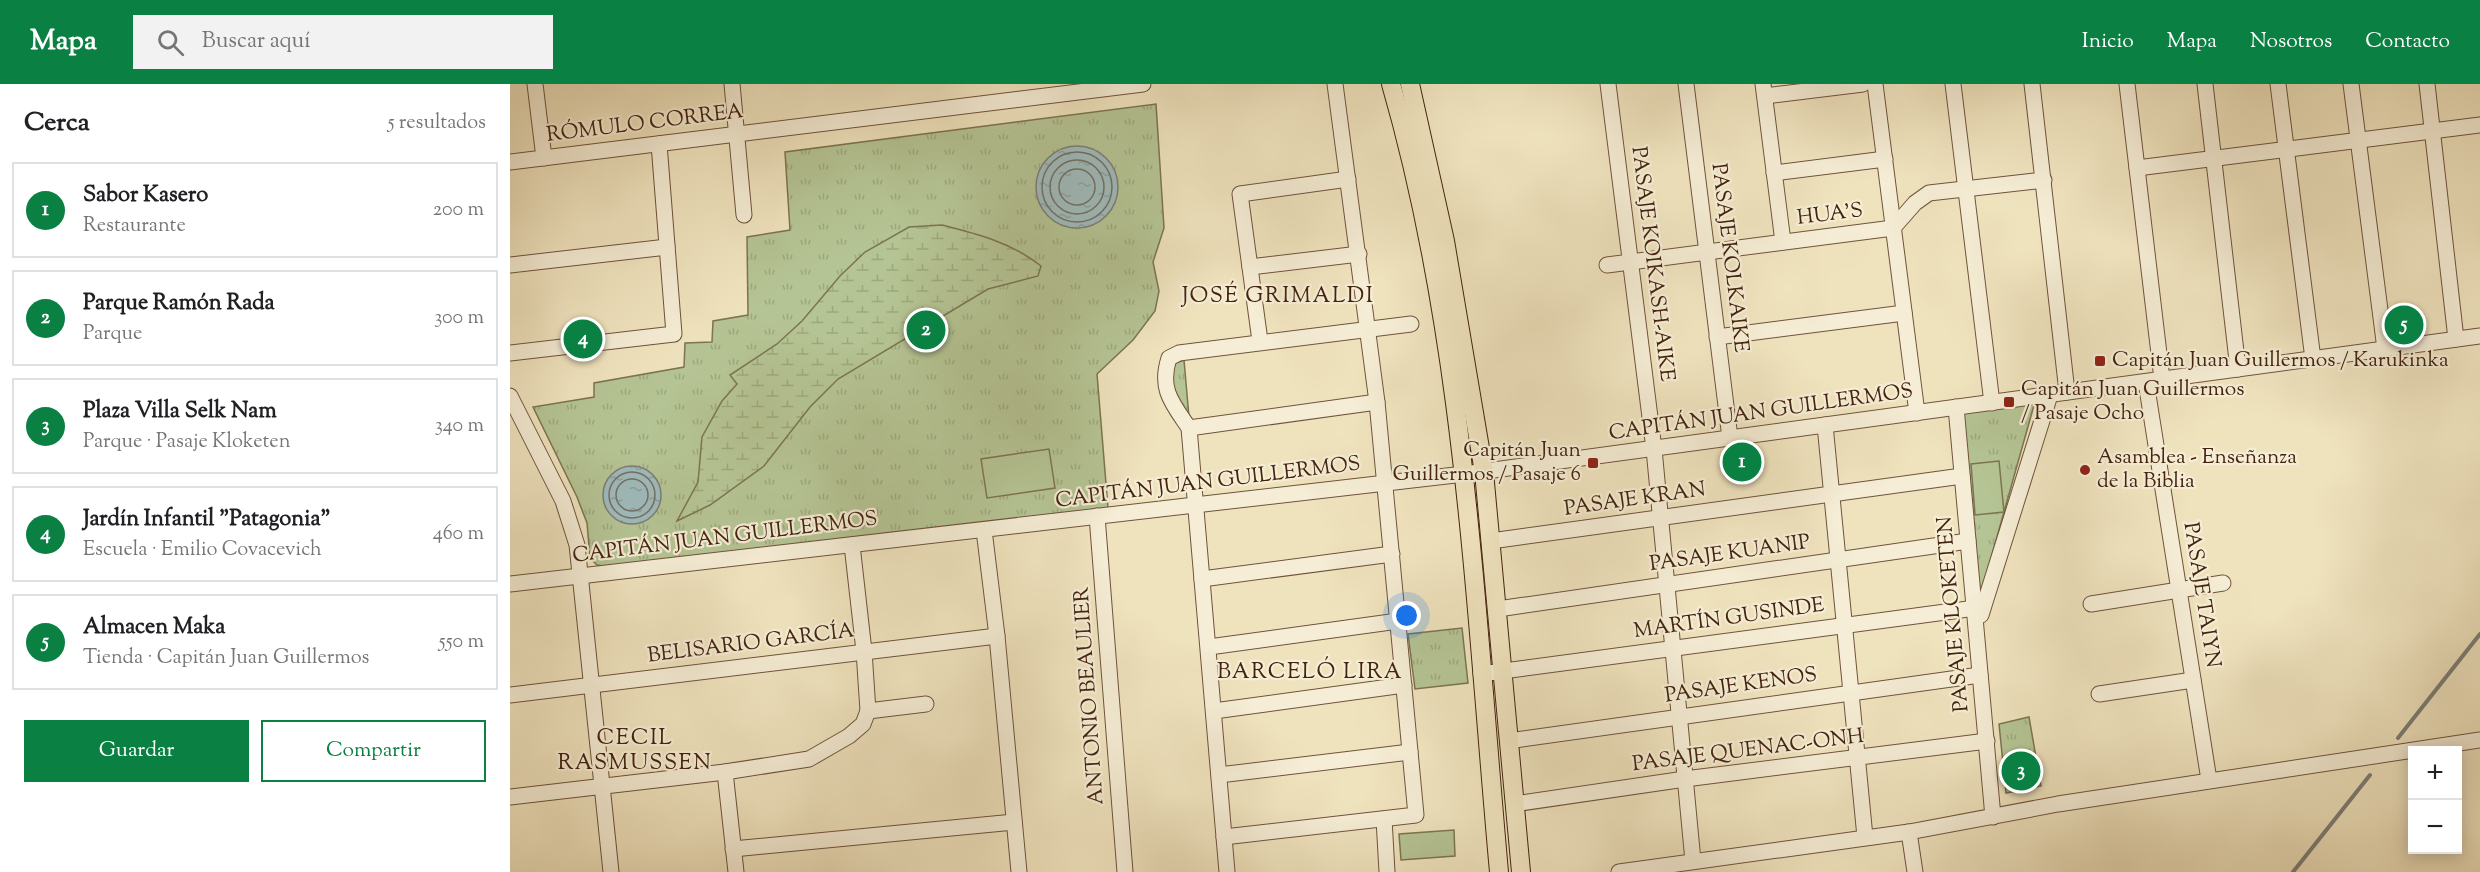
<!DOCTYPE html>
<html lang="es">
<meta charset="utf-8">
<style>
:root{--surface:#fff;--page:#f2f2f2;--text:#202124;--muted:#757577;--line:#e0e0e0;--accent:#0b8043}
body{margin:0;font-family:"Sorts Mill Goudy",serif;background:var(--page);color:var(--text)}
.controls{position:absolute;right:18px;bottom:18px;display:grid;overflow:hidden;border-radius:0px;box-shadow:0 3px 15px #0003}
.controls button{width:54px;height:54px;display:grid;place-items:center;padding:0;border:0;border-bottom:2px solid var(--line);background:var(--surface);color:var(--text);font:30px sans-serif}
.you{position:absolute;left:897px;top:532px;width:21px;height:21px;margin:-15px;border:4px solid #fff;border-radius:50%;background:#1a73e8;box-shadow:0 0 0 9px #1a73e833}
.badge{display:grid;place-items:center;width:39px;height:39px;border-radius:50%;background:var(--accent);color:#fff;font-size:20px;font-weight:700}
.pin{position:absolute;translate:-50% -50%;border:3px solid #fff;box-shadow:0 2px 6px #0006}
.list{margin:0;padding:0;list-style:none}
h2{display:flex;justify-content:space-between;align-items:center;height:78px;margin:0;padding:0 24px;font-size:26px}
h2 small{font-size:20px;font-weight:400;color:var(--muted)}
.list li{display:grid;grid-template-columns:39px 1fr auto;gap:18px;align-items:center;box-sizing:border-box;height:96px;margin:0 12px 12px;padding:0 12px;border:2px solid var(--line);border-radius:0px}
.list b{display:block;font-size:22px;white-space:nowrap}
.list p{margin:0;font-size:20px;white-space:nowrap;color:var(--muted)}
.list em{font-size:20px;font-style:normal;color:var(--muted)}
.actions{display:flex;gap:12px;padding:18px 24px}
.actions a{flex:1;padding:14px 0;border:2px solid var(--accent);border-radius:0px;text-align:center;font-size:21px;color:var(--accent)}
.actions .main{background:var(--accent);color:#fff}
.icon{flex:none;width:33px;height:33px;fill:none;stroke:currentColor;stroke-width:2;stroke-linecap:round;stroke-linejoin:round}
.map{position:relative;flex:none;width:1970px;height:788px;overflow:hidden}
header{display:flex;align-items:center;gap:36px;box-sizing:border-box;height:84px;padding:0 30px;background:var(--accent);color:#fff}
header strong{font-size:28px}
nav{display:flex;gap:33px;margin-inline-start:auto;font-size:21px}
.search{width:420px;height:54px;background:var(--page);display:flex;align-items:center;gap:15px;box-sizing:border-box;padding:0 21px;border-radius:0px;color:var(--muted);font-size:22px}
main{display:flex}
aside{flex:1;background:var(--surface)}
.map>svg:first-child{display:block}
.grass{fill:url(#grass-tufts);stroke:#7c7452;stroke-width:1.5}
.wetland{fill:url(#wetland-marsh);stroke:#7c7452;stroke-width:1.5}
.pitch{fill:#b5c494;stroke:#7c7452;stroke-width:1.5}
.water{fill:url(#water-ripples);stroke:#7b7e77;stroke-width:1.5}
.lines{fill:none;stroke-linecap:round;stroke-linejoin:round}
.shore{stroke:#726f66;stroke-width:1.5}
.stream{stroke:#7b7e77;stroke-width:4}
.minor-casing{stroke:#6f533b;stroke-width:17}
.major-casing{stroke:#44230f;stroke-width:20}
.minor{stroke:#f5edd5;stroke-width:15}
.major{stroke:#efe3be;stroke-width:18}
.poi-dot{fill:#8f2418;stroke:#f5edd5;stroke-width:2}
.labels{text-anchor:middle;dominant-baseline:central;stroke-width:4.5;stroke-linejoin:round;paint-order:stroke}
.street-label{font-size:21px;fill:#44230f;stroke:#f5edd5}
.poi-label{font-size:21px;fill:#44230f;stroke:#f5edd5;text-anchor:start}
.neighbourhood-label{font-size:22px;letter-spacing:1.5px;fill:#44230f;stroke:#f5edd5}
</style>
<header>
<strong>Mapa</strong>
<div class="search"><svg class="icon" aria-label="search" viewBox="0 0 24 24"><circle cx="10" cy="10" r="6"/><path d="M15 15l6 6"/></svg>Buscar aquí</div>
<nav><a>Inicio</a><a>Mapa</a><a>Nosotros</a><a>Contacto</a></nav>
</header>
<main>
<aside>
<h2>Cerca<small>5 resultados</small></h2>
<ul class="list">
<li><span class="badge">1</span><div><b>Sabor Kasero</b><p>Restaurante</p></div><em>200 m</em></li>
<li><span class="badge">2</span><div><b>Parque Ramón Rada</b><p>Parque</p></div><em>300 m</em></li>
<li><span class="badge">3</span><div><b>Plaza Villa Selk Nam</b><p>Parque · Pasaje Kloketen</p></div><em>340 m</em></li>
<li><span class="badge">4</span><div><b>Jardín Infantil &quot;Patagonia&quot;</b><p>Escuela · Emilio Covacevich</p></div><em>460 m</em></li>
<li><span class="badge">5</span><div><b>Almacen Maka</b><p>Tienda · Capitán Juan Guillermos</p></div><em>550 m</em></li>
</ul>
<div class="actions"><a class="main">Guardar</a><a>Compartir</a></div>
</aside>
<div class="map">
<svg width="1970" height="788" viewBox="0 0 1970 788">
<defs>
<pattern id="grass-tufts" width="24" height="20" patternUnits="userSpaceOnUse" patternTransform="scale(1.5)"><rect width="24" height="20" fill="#b5c494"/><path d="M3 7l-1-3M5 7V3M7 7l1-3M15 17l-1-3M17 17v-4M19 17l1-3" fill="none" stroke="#9da87e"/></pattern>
<pattern id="wetland-marsh" width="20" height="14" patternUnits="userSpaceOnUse" patternTransform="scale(1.5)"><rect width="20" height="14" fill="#b5c494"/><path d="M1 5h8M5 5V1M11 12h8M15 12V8" fill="none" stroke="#9da87e"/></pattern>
<pattern id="water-ripples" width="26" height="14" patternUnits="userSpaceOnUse" patternTransform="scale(1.5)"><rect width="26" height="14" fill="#9fbbbc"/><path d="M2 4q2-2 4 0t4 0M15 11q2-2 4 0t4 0" fill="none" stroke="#8aa0a0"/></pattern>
</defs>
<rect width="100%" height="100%" fill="#efe3be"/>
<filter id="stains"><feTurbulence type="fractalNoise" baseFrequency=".00333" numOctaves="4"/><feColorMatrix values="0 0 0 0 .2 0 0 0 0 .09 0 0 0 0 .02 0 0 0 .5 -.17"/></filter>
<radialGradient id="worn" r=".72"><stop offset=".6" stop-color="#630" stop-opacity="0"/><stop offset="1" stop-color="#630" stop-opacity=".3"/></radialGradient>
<g class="grass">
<path d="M646,20L654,144L643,178L649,207L645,227L623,256L587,290L598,424L110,485L87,481L80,474L77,439L67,413L23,323L84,313V299L174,283L175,259L202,258L203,237L238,231L237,153L280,146L275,68Z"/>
<path d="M674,276L679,333L664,312L661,281Z"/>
<path d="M1526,314L1469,517L1449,321Z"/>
<path d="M952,544L958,599L905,605L898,550Z"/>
<path d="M1519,633L1531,702L1496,709L1489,640Z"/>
</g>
<path class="wetland" d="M432,141C468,150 502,159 531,182L528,192L478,205L328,295L300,323L254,382L200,421L167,437L188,398L192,353L212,317L227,300L220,291L267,260L292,237L330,192L355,168L399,143Z"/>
<g class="pitch">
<path d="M539,365L545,404L477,414L471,375Z"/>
<path d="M1489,377L1494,428L1465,431L1461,380Z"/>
<path d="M944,746L945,772L891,776L889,750Z"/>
</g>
<g class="water">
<circle cx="567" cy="103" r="41"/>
<circle cx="122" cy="411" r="29"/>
</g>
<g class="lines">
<g class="shore">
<circle cx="567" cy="103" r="35"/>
<circle cx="567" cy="103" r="27"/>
<circle cx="567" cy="103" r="18"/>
<circle cx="122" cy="411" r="23"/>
<circle cx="122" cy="411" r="16"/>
</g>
<g class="stream">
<path d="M1888,654L1970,550"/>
<path d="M1783,788L1860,691"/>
</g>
<defs>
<g id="minor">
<path d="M25,0L34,74"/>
<path d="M222,0L234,131"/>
<path d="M1098,0L1144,365L1183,777"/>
<path d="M1176,0L1220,354"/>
<path d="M1253,0L1273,158"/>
<path d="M1365,0L1407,329"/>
<path d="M1443,0L1482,319"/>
<path d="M1522,0L1557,308"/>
<path d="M1617,0L1652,295"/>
<path d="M1695,0L1728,285"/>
<path d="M1768,0L1803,275"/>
<path d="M1841,0L1875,265"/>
<path d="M1917,0L1946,255"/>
<path d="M1255,12L1353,0"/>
<path d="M0,78L633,0"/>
<path d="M1627,84L1970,41"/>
<path d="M1264,89L1375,75"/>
<path d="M0,181L157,163"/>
<path d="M1097,181L1383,144L1405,119L1419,109L1534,96"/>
<path d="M740,183L849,170"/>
<path d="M1207,253L1394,229"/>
<path d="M750,257L730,110L838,95"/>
<path d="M0,269L164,250L149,60"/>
<path d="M1636,298L1699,696"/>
<path d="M0,312L53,417L67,461L101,788"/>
<path d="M1446,323L1483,733"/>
<path d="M1315,341L1355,753"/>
<path d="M679,344L867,318"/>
<path d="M587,432L615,788"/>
<path d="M474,446L487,552L509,788"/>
<path d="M981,457L1452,392"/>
<path d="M692,495L882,470"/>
<path d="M0,500L954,390L1970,252"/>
<path d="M1581,520L1713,499"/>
<path d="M988,525L1458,457"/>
<path d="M1471,531L1540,311"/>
<path d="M699,563L888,537"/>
<path d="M971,590L1473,523"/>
<path d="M1589,610L1683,596"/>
<path d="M0,611L487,552"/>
<path d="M358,627L416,620"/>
<path d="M704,627L894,601"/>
<path d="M998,657L1470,591"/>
<path d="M215,688L226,788"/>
<path d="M709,691L900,668"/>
<path d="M0,713L215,688L299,675L339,652L353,640L358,627L354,567L342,461"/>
<path d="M1004,720L1175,695L1477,657"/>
<path d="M874,735L877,788"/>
<path d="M1399,748L1405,788"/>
<path d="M714,753L906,731L867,318L825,0"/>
<path d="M223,765L504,738"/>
<path d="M717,788L679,344C662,319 649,305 659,274L669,269L901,240"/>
<path d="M1109,788L1399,748L1548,720L1970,656"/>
</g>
<g id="major">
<path d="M881,0C955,256 965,524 989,788"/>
<path d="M900,0L935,157L974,388L1011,788"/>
</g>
</defs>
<use href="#minor" class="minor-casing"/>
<use href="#major" class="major-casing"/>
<use href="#minor" class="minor"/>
<use href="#major" class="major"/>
</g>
<g class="poi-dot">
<rect x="1584" y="271" width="12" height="12" rx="3"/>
<rect x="1493" y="312" width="12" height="12" rx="3"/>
<rect x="1077" y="373" width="12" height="12" rx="3"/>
<circle cx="1575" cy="386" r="6"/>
</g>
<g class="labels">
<g class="street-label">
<text transform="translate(135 40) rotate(-7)">RÓMULO CORREA</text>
<text transform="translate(1320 131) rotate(-7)">HUA'S</text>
<text transform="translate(1219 174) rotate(83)">PASAJE KOLKAIKE</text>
<text transform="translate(1142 180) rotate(83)">PASAJE KOIKASH-AIKE</text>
<text transform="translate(1251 329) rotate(-8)">CAPITÁN JUAN GUILLERMOS</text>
<text transform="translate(698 399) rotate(-7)">CAPITÁN JUAN GUILLERMOS</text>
<text transform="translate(1125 416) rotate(-8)">PASAJE KRAN</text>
<text transform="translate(215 454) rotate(-7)">CAPITÁN JUAN GUILLERMOS</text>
<text transform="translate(1220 470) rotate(-8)">PASAJE KUANIP</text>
<text transform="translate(1691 511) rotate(81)">PASAJE TAIYN</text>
<text transform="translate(1444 530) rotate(-95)">PASAJE KLOKETEN</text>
<text transform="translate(1219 535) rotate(-8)">MARTÍN GUSINDE</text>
<text transform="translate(241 560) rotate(-7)">BELISARIO GARCÍA</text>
<text transform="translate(1231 602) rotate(-8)">PASAJE KENOS</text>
<text transform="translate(580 612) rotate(-94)">ANTONIO BEAULIER</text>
<text transform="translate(1238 667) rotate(-7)">PASAJE QUENAC-ONH</text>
</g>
<g class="poi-label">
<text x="1602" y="277">Capitán Juan Guillermos / Karukinka</text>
<text x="1511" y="306">Capitán Juan Guillermos<tspan x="1511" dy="24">/ Pasaje Ocho</tspan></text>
<text x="1071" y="367" text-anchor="end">Capitán Juan<tspan x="1071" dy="24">Guillermos / Pasaje 6</tspan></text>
<text x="1587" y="374">Asamblea - Enseñanza<tspan x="1587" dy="24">de la Biblia</tspan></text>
</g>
<g class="neighbourhood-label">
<text x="768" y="213">JOSÉ GRIMALDI</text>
<text x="800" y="589">BARCELÓ LIRA</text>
<text x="125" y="655">CECIL<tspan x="125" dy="25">RASMUSSEN</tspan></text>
</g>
</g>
<rect width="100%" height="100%" filter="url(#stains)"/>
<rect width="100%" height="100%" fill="url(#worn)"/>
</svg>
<div class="controls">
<button>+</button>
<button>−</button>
</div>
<div class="you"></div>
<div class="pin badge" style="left:1232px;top:378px">1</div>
<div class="pin badge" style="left:416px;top:246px">2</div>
<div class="pin badge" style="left:1511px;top:687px">3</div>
<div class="pin badge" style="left:73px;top:255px">4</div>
<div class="pin badge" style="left:1894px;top:241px">5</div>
</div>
</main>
